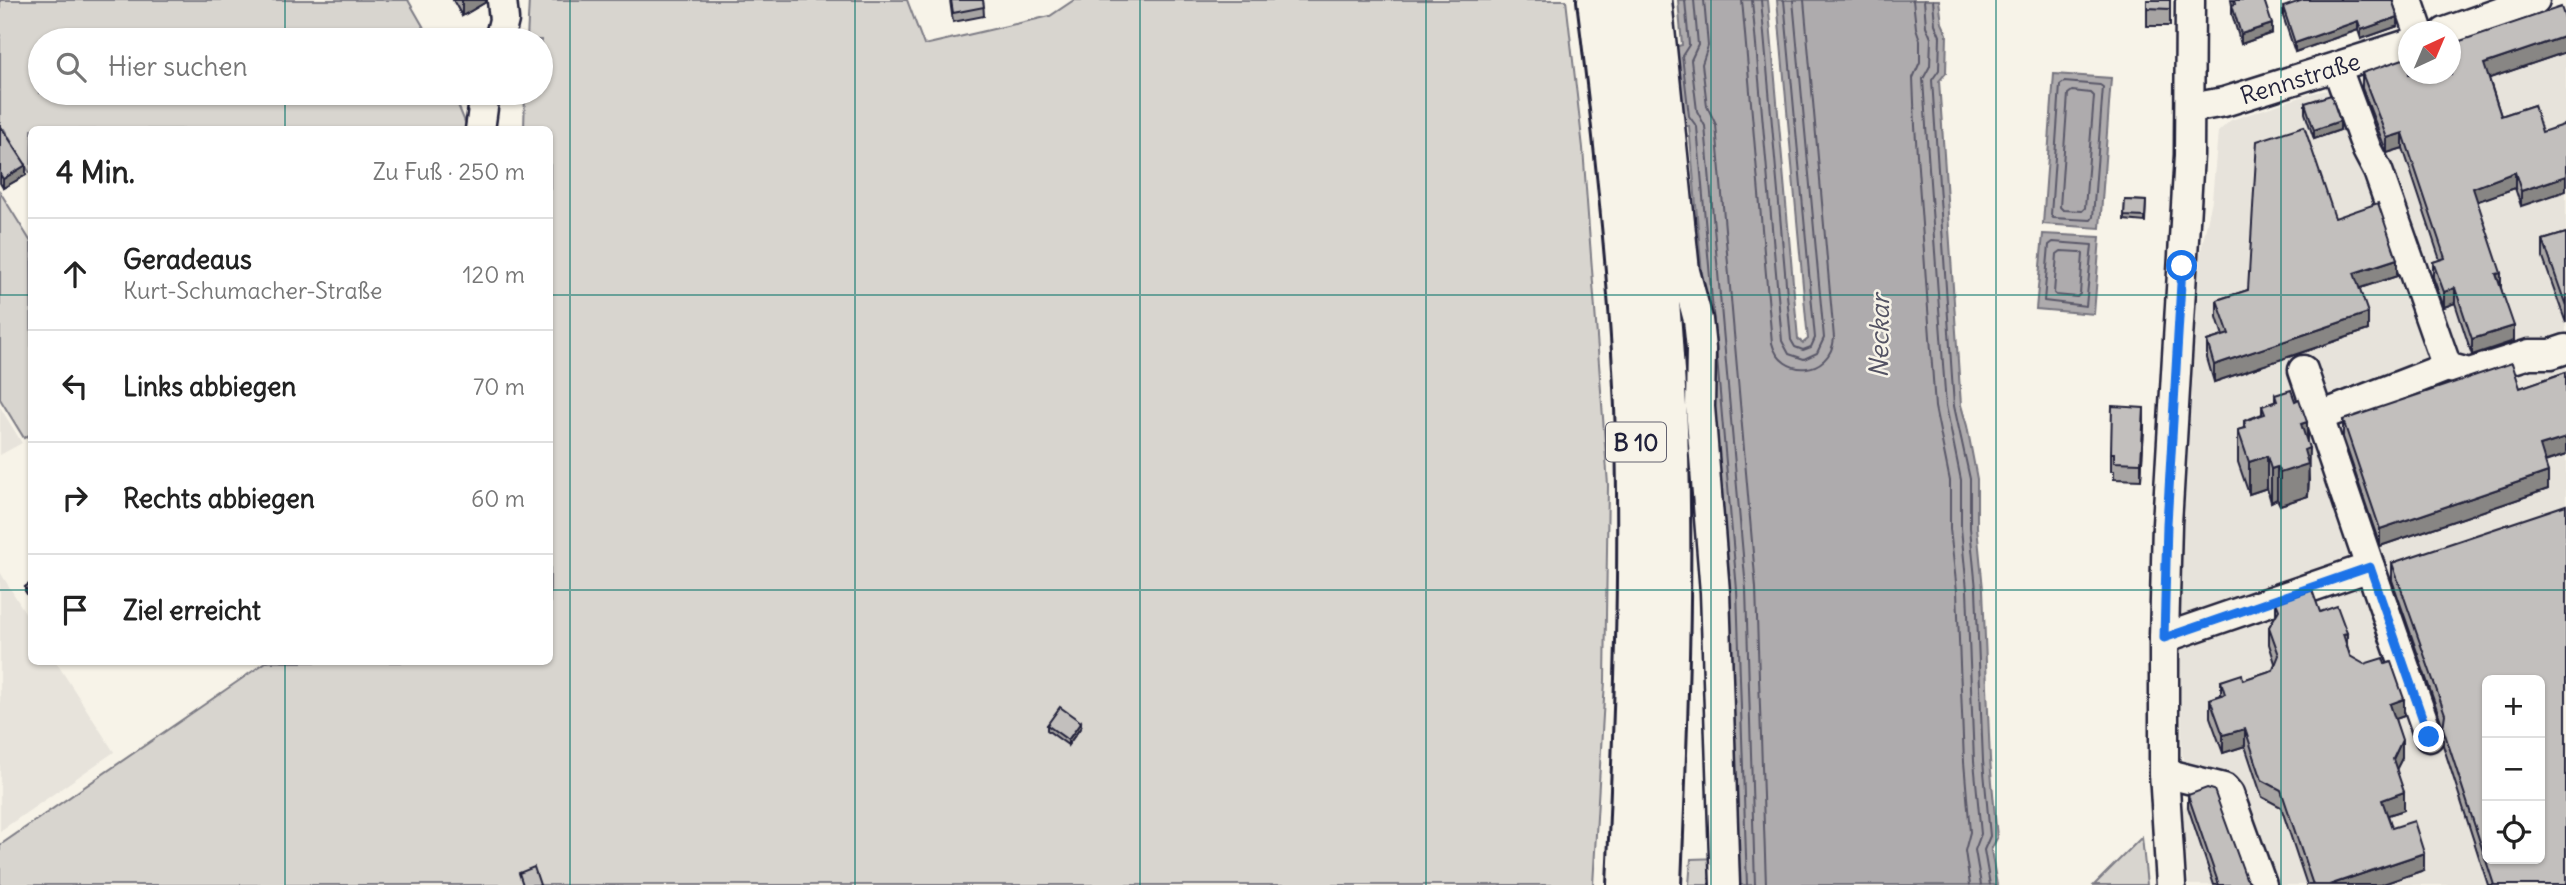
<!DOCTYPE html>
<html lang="de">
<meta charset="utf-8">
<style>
:root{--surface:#fff;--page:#f6f6f6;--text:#222;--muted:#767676;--line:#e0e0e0}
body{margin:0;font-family:Delius,sans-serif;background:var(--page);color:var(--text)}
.controls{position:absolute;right:21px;bottom:21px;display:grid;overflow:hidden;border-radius:10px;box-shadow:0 2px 5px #0004}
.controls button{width:63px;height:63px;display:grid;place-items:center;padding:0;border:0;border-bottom:2px solid var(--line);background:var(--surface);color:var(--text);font:35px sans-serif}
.compass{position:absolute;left:2398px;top:21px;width:63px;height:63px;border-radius:50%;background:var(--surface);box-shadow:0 2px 5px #0004;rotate:44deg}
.stop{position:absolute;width:21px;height:21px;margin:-16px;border:5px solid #1a73e8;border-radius:50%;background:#fff}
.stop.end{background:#1a73e8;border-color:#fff;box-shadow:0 2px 7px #0008}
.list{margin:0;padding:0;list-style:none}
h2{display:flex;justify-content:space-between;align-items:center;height:91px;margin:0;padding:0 28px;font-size:30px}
h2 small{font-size:23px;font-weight:400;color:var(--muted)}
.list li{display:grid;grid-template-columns:46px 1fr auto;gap:21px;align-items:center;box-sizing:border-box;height:112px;padding:0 28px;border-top:2px solid var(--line)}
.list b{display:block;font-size:26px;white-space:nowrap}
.list p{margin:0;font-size:23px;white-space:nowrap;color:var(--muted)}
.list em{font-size:23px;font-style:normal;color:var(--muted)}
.icon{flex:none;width:38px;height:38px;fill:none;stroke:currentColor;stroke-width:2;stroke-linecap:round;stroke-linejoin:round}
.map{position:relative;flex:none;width:2566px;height:885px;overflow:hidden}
.search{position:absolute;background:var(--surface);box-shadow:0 2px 5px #0004;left:28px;top:28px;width:525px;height:77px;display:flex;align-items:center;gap:18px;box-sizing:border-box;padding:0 24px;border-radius:38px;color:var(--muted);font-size:26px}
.panel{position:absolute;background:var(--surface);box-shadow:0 2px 5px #0004;left:28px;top:126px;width:525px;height:539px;border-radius:10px}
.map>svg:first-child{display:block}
.built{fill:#e7e3db;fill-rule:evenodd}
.green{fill:#d8d5cf;stroke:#7d7c85;stroke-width:2}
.water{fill:#aeabad;stroke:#76747f;stroke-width:2}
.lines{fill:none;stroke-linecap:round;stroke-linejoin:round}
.shore{stroke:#5a5969;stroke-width:2}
.minor-casing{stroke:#22223b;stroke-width:33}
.highway-casing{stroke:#22223b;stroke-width:44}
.minor{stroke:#f7f3e8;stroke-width:28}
.highway{stroke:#f7f3e8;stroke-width:38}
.wall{fill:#a7a4a3;stroke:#22223b;stroke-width:2}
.shaded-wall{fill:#888684;stroke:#22223b;stroke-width:2}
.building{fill:#c2bfbd;stroke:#22223b;stroke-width:2;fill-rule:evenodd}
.route{stroke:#1a73e8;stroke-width:9}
.grid{fill:none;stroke:#0f766e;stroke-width:2;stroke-opacity:0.55}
.labels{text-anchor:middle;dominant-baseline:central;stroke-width:5;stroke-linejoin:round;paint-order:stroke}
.shield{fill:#f7f3e8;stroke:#62616f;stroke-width:2}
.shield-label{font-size:23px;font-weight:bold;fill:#22223b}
.street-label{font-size:24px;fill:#22223b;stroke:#f7f3e8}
.water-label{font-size:26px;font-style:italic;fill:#535263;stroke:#f7f3e8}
</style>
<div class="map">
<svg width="2566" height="885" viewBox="0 0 2566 885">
<rect width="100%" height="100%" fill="#f7f3e8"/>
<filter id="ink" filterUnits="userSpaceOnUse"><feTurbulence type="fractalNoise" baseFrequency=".0143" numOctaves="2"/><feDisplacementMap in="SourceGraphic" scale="14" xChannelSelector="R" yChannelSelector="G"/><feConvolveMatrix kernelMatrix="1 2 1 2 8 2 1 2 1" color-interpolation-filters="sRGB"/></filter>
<g filter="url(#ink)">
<g class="built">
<path d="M2566,8V885H2189L2182,812L2190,798L2182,754L2180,586L2200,255L2212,200L2218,132L2231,120L2313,93L2408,74H2450L2551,11ZM2487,680H2540V859H2487Z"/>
<path d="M0,407L22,443L0,455Z"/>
<path d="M0,572L31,622L32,662H56L114,752L0,831Z"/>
</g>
<g class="green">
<path d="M0,0H408L431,40H40V93H453L468,129L32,130L31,175L4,129L0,130Z"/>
<path d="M529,0H907L924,45L1050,16L1074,0H1566L1583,148L1608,485L1605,681L1593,885H0V845L266,662H550V130L524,129L525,93H541V40H527Z"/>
<path d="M0,192L31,242L32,433L24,438L0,399Z"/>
<path d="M2142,837L2147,885H2094Z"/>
<path d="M1719,858L1720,885H1689L1691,859Z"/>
</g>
<g class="water">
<path d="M1678,0H1768L1798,339L1803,343L1808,339L1806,319L1777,0H1939L1942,23L1947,34L1946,73L1939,81L1961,405L1967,426L1977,479V527L1983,589L1990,760L1997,838L1991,850L1997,885H1740L1730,590L1689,126H1683L1674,47L1682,45Z"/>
<path d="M2054,74L2111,78L2100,228L2043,224Z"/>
<path d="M2043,234L2100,237L2094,314L2036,309Z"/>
</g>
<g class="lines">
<g class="shore">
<path d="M1685,0L1689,45L1682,56L1689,116L1697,127L1737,590L1747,885"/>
<path d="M1694,0L1698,45L1691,60L1697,111L1705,126L1746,589L1755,885"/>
<path d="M1704,0L1708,46L1702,64L1707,106L1716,125L1756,588L1766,885"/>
<path d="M1742,0L1772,343C1781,379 1831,376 1834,338L1804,0"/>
<path d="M1752,0L1782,341L1789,354L1804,359L1817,353L1824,338L1793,0"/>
<path d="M1761,0L1791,340L1795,347L1803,350L1811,347L1815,338L1784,0"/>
<path d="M1913,0L1916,28L1920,40V62L1913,78L1915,126L1935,407L1950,481V529L1957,591L1964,762L1970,832L1965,851L1970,885"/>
<path d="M1924,0L1926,26L1931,38L1930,66L1923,79L1926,126L1946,406L1961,480V528L1967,590L1974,761L1981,834L1975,850L1981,885"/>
<path d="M1933,0L1935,24L1940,36L1939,70L1932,80L1935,125L1954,406L1970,479V528L1976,589L1983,761L1990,836L1984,850L1990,885"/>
<path d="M2064,82L2100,85L2103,87L2093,217L2091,220L2053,218L2051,215L2060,85Z"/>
<path d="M2072,91L2091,93L2094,96L2085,208L2082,211L2063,210L2060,207L2068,94Z"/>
<path d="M2053,242L2092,245L2086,306L2044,301L2049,245Z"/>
<path d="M2061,251L2080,252L2083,254L2080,294L2077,297L2056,295L2054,293L2057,254Z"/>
</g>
<defs>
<g id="minor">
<path d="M1657,0L1685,271L1698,320L1701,349L1700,407L1715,592L1725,885"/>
<path d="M2408,0L2419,32"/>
<path d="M2445,32L2535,0"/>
<path d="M499,40L504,20L502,0"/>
<path d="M2191,108L2224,102L2408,44"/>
<path d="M480,130L485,93"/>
<path d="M2447,367L2469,373L2529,354H2551L2566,349"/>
<path d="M2318,417L2447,367L2378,171L2367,150L2337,68"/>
<path d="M2370,567L2429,737"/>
<path d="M2164,638L2370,567L2303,370"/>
<path d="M2164,773L2224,788L2229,794L2262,885"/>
<path d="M2171,885L2164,773V638L2167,524L2189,155L2190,0"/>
</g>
<g id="highway">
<path d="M1597,0C1614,135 1629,271 1635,407C1641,567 1634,726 1627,885"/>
<path d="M1629,0C1645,135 1660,271 1667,407C1675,566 1667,726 1661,885"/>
</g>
</defs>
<use href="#minor" class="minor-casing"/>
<use href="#highway" class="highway-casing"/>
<use href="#minor" class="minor"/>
<use href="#highway" class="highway"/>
</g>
<g class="wall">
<path d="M453,0H486V2L462,16Z"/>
<path d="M950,0H983L984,16L953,22Z"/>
<rect x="2147" y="0" width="23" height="26"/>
<path d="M2231,0H2264L2272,33L2241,44L2232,14V5Z"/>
<path d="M2283,7L2398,26L2361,39L2358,30L2295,52L2283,16Z"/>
<path d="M2566,21V52L2489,78L2501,116L2534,105L2521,206L2515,188L2477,201L2501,288L2514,341L2472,355L2455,303L2444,307L2433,277V262L2440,260L2403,148L2387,153L2362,88V73Z"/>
<path d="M2305,103L2340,130L2314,139L2305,113Z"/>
<path d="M0,125L26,175L3,188L0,183Z"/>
<path d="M2125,200L2146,201L2145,222L2124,220Z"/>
<path d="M2335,218L2397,276L2359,288L2368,330L2214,382L2207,358V341L2223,336L2217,317V300L2248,290Z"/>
<path d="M2566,233V323L2543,258V240Z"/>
<path d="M2566,372V455L2545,462L2548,489L2380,546L2343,437V420L2520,388Z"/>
<path d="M2275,395L2307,443L2309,480L2308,496L2280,505L2277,499L2271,502L2267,488L2249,494L2238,462V430L2244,428V421L2262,414V406L2275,402Z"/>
<path d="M2144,426L2141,480L2114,479V471H2111V453Z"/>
<path d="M2392,563L2566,885H2488L2443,745V727L2392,580Z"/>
<path d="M32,582V602L25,591V587Z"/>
<path d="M2276,602L2320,612L2347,645L2350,656L2404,716L2395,719L2402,758L2396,769L2404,810L2388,815L2392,828L2424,870L2380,885H2307L2281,807L2262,797L2245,746L2223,753L2210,717V699L2221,695V681L2243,680L2273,670L2275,663L2269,644V627L2276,615Z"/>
<path d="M1047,725L1081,727L1068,745L1047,730Z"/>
<path d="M2188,795L2246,878L2253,885H2214L2188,807Z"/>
</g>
<g class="shaded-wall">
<path d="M462,0H486V2L462,16Z"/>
<path d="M2398,17V26L2361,39V30Z"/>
<path d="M2358,21V30L2295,52V43Z"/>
<path d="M2272,24V33L2241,44V34Z"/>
<path d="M2566,36V52L2484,80V64Z"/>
<path d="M2340,121V130L2314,139V130Z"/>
<path d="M2403,133V148L2387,153V138Z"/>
<path d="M26,165V175L3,188V179Z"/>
<path d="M2515,172V188L2473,203V188Z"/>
<path d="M2566,176V191L2521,206V191Z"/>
<path d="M2397,259V276L2354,290V273Z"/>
<path d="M2501,273V288L2496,274Z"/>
<path d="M2455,288V303L2444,307V292Z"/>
<path d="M2368,313V330L2214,382V365Z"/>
<path d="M2514,326V341L2472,355V339Z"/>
<path d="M2144,408V426L2141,480V463Z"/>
<path d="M2307,422V448H2309L2308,496L2280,505V473L2301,424Z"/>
<path d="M2566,438V455L2540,463V446Z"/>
<path d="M2267,456V488L2249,494V462Z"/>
<path d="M2277,467V499L2271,502V469Z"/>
<path d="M2548,472V489L2380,546V529Z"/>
<path d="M2347,633V650L2343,634Z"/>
<path d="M2404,699V716L2390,721V704Z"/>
<path d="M1081,722V727L1068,745V740Z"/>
<path d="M2245,729V746L2223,753V735Z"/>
<path d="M2402,740V758L2393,776V759Z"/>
<path d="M2404,792V810L2382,817V800Z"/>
<path d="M2424,853V870L2380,885H2329Z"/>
</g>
<g class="building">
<path d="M951,0H983L984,7L953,13Z"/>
<path d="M2147,0H2170V9L2147,8Z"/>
<path d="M2234,0H2264L2272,24L2241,34L2232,5L2235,4Z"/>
<path d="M2303,0H2392L2398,17L2361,30L2358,21L2295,43L2283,7Z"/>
<path d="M2561,7L2566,21V36L2484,64L2501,116L2534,105L2542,132L2566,124V176L2521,191L2515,172L2473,188L2501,273L2496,274L2514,326L2472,339L2455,288L2444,292L2433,262L2445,258L2403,133L2387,138L2362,73L2409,57V74H2451V44Z"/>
<path d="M2331,95L2340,121L2314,130L2305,103Z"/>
<path d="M0,125L26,165L3,179L0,174Z"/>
<path d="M2304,126L2335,218L2378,203L2397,259L2354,273L2368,313L2214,365L2207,341L2229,334L2217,300L2248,290L2257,141Z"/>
<path d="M2125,200L2146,201L2145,217L2124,216Z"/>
<path d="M2566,233V306L2543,240Z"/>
<path d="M2512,363L2520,388L2566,372V438L2540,446L2548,472L2380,529L2343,420Z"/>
<path d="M2291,390L2295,401L2299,399L2307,422L2301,424L2309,448L2304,450L2308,464L2280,473L2277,467L2271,469L2267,456L2249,462L2238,430L2246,428L2244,421L2265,414L2262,406L2277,401L2275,395Z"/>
<path d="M2112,406L2144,408L2141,463L2114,462V453H2111Z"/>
<path d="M2566,505V885H2494L2443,728L2445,714L2392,563ZM2487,680H2540V859H2487Z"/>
<path d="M32,582V598L25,587Z"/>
<path d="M2312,590L2320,612L2337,606L2347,633L2343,634L2350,656L2364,664L2383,658L2385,664L2391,662L2404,699L2390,704L2402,740L2393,759L2404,792L2382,800L2392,828L2414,821L2424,853L2329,885H2313L2281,790L2262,780L2245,729L2223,735L2210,699L2225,694L2221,681L2242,674L2243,680L2273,670L2279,655L2269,627L2279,610L2276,602Z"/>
<path d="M1060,707L1081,722L1068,740L1047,725Z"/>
<path d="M2207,788L2214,790L2246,878L2253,885H2219L2188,795Z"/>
<path d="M534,867L540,885H523L519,873Z"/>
</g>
</g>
<g class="lines" filter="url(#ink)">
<path class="route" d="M2182,266L2167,524L2164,638L2370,567L2429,737"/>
</g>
<path class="grid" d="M285,0V40M570,0V885M855,0V885M1140,0V885M1426,0V885M1711,0V885M1996,0V885M2281,0V885M285,93V130M0,295H32M550,295H2566M0,590H32M550,590H2566M285,662V885"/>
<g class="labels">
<rect class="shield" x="1606" y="422.5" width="60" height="39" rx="5"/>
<g class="shield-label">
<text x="1636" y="442">B 10</text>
</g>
<g class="street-label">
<text transform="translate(2300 78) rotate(-17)">Rennstraße</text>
</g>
<g class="water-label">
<text transform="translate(1879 336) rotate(-89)">Neckar</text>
</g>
</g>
</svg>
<div class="controls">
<button>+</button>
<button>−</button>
<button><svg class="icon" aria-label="locate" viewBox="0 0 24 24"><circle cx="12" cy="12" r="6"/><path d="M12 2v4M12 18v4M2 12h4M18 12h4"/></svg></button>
</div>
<svg class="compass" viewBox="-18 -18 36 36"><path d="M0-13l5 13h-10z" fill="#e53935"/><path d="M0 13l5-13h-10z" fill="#767676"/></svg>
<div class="stop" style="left:2182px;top:266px"></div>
<div class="stop end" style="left:2429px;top:737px"></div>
<div class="search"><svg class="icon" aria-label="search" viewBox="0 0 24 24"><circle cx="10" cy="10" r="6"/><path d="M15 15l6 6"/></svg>Hier suchen</div>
<section class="panel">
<h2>4 Min.<small>Zu Fuß · 250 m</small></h2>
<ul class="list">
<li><svg class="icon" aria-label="ahead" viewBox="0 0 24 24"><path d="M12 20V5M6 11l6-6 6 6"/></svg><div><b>Geradeaus</b><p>Kurt-Schumacher-Straße</p></div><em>120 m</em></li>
<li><svg class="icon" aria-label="left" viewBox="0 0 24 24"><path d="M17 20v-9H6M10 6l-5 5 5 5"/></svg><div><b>Links abbiegen</b></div><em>70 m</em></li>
<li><svg class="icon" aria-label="right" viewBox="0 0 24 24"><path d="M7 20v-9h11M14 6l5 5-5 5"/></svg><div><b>Rechts abbiegen</b></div><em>60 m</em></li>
<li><svg class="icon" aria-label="arrive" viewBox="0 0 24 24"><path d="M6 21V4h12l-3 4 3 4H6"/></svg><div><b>Ziel erreicht</b></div></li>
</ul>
</section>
</div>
